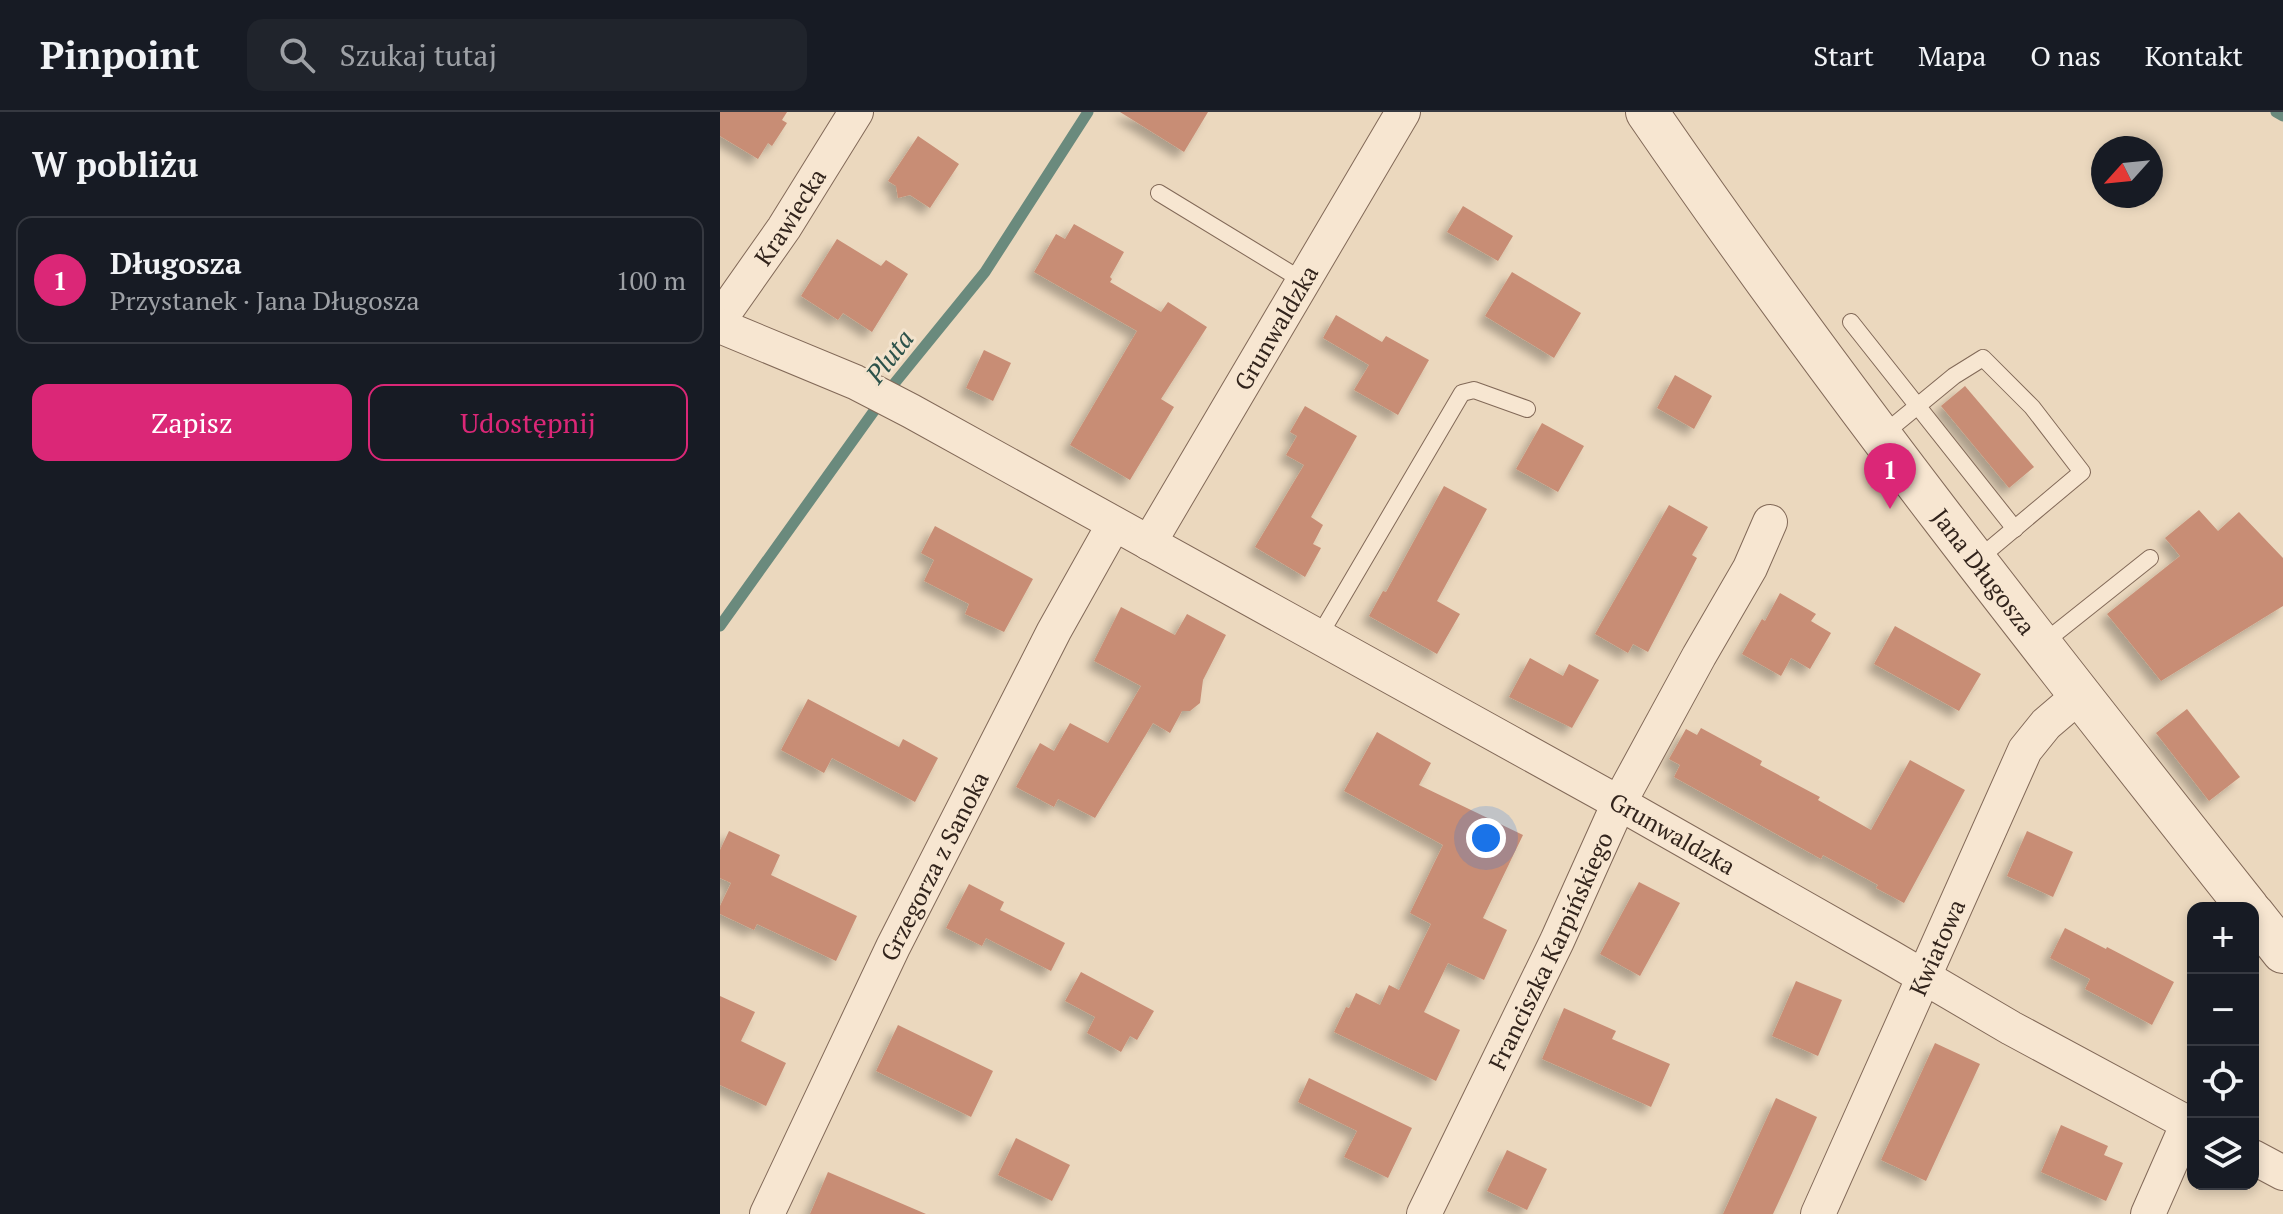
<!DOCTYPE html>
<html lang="pl">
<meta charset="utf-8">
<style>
:root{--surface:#171b24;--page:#20242c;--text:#f1f3f6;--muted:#9ea1a6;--line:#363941;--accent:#db2777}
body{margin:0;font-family:"PT Serif",serif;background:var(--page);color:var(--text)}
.controls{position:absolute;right:24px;bottom:24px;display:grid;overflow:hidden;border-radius:16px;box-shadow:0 4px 12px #0003}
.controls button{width:72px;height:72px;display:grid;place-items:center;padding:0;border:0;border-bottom:2px solid var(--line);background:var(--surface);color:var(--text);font:40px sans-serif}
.compass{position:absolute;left:1371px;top:24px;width:72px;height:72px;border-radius:50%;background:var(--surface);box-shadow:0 4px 12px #0003;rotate:243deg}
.you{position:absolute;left:766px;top:726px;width:28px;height:28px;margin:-20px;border:6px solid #fff;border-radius:50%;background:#1a73e8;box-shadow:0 0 0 12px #1a73e833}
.badge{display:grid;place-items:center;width:52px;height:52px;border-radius:50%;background:var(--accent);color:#fff;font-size:26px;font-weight:700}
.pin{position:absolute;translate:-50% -66px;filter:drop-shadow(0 2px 4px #0008)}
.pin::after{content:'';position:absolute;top:42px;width:28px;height:24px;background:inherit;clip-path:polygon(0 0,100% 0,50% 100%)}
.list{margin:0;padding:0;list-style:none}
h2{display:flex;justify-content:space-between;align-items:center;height:104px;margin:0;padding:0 32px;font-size:34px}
h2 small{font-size:26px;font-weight:400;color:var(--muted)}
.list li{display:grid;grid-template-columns:52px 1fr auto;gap:24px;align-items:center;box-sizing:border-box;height:128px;margin:0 16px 16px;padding:0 16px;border:2px solid var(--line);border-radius:16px}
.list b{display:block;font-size:30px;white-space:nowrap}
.list p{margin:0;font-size:26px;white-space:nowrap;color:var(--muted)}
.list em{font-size:26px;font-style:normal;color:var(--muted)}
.actions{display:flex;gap:16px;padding:24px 32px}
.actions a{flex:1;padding:18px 0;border:2px solid var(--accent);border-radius:16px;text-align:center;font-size:28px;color:var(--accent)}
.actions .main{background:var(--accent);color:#fff}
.icon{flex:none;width:44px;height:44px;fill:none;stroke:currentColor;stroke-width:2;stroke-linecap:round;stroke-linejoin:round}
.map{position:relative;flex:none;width:1563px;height:1102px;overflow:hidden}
header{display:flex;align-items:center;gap:48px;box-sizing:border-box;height:112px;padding:0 40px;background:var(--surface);border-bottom:2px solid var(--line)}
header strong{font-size:38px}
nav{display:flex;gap:44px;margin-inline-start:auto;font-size:28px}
.search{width:560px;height:72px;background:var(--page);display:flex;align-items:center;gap:20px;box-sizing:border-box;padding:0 28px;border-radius:16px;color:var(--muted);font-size:30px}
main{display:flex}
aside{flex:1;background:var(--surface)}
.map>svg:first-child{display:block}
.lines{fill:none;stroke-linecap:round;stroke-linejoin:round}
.stream{stroke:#6a8a7d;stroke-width:11}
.building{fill:#c88d75;filter:url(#shadow)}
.service-casing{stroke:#826958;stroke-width:18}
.minor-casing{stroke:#826958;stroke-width:36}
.tertiary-casing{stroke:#826958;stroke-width:44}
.service{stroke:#f7e6d1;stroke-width:16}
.minor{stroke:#f7e6d1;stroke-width:34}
.tertiary{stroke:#f7e6d1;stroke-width:42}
.labels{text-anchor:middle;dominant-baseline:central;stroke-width:6;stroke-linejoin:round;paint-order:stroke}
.street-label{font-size:24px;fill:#32241c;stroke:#f3e3cd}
.water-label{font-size:26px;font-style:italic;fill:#2c524a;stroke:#f3e3cd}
</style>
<header>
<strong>Pinpoint</strong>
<div class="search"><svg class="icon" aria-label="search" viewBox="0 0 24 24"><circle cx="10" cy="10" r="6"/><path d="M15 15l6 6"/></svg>Szukaj tutaj</div>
<nav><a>Start</a><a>Mapa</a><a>O nas</a><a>Kontakt</a></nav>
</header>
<main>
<aside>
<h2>W pobliżu<small></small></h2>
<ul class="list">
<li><span class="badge">1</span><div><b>Długosza</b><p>Przystanek · Jana Długosza</p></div><em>100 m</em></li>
</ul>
<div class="actions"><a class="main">Zapisz</a><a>Udostępnij</a></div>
</aside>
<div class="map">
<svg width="1563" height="1102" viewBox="0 0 1563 1102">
<defs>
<filter id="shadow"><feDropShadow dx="-7" dy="7" stdDeviation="4" flood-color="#0004"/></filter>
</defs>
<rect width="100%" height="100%" fill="#ebd8be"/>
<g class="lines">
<g class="stream">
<path d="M1556,0L1563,4"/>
<path d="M0,514L169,278L265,160L368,0"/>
</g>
</g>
<g class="building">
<path d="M0,0H67L62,8L67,11L52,34L48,31L38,47L0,24Z"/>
<path d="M400,0H488L464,40Z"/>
<path d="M198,24L239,52L210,96L190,83L178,86L176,74L168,69Z"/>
<path d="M743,94L793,124L778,149L727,120Z"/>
<path d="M354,112L404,140L390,165L392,167L390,170L441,200L448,190L487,215L441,287L454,295L410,368L350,333L417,219L314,160L336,122L345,127Z"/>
<path d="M117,127L161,154L166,148L188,162L152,220L123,201L118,208L81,184Z"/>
<path d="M792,160L861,201L834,246L765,204Z"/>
<path d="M616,203L662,230L666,224L709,248L678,303L634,278L649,253L603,226Z"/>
<path d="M264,238L291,251L273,289L246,276Z"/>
<path d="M955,263L992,284L974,317L937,296Z"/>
<path d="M1245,274L1314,355L1289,376L1221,294Z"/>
<path d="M585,294L637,324L591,405L603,413L593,432L601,436L585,465L535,435L584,353L566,343L577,324L570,320Z"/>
<path d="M822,311L864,334L838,380L796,357Z"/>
<path d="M724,374L767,397L717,489L740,502L717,542L649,504L663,479L666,480Z"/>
<path d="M949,393L988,415L972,443L977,446L928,540L913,532L908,541L875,522Z"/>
<path d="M1479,398L1498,419L1519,400L1563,446V494L1441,569L1387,502L1460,444L1445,426Z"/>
<path d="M215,414L313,467L284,520L245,502L249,492L204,469L214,448L201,441Z"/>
<path d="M1060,481L1096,502L1091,509L1111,521L1090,557L1071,546L1061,564L1022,542L1042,507L1045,509Z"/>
<path d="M401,495L455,523L467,502L506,523L483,568L480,591L470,599H462L450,621L433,611L375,706L338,687L334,695L296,675L320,631L334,639L350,611L388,631L421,574L374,549Z"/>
<path d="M1175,514L1261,562L1239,599L1154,552Z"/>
<path d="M810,546L843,564L849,552L879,568L852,616L789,585Z"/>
<path d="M88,587L179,635L183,627L218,646L195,690L112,646L104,661L61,638Z"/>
<path d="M1467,597L1520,665L1489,689L1436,621Z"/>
<path d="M981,616L1042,649L1040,653L1100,685L1098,688L1151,718L1190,648L1245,678L1184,791L1156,776L1158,773L1103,743L1101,747L954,665L960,653L949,647L966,617L977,623Z"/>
<path d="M657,620L711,651L699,673L803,723L763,806L787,818L764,868L728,851L704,900L740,918L716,969L614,920L626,895L629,896L636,881L660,893L669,873L679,878L711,812L690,801L723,733L624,679Z"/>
<path d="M9,719L60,743L51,763L137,804L116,849L37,812L34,818L0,802V794L11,771L0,766V738Z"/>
<path d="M1307,719L1353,740L1333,785L1287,764Z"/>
<path d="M919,770L960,791L920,864L880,842Z"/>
<path d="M249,772L284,790L280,798L345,831L331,859L266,826L262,834L226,816Z"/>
<path d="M1345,816L1386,837L1387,835L1454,870L1432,913L1365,877L1370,867L1330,846Z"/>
<path d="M361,860L434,899L417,928L410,924L401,940L367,921L375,905L345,889Z"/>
<path d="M1076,869L1122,888L1098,944L1052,924Z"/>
<path d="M0,884L35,900L21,929L66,951L46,994L0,973Z"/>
<path d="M844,896L896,919L892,927L950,952L931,995L822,947Z"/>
<path d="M178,913L273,959L251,1005L156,959Z"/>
<path d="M1215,931L1260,952L1206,1069L1161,1048Z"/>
<path d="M589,966L692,1016L668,1066L624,1045L637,1019L578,990Z"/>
<path d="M1056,986L1097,1005L1072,1061L1053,1102H1003Z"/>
<path d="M1341,1013L1388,1034L1384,1043L1403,1051L1386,1089L1321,1060Z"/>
<path d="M296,1026L350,1053L332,1089L278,1063Z"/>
<path d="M787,1038L827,1057L807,1098L767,1079Z"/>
<path d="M108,1060L206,1102H90Z"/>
</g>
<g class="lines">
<defs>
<g id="service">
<path d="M439,81L585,170"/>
<path d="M1131,210L1295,417"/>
<path d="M1161,324L1234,264L1263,246L1312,295L1362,360L1257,448"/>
<path d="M598,526L742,281L754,278L807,297"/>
<path d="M1322,532L1430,446"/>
</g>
<g id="minor">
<path id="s1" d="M0,207L64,116L136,0"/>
<path id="s2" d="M0,214L135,270L191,299L899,691L1170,845L1291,916L1473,1014"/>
<path id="s3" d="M429,431L683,0"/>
<path d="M1533,1045L1563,1061"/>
<path id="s4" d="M47,1102L173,835L334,519L394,412"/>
<path id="s5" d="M704,1102L837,829L899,691L979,544L1030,456L1050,410"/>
<path id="s6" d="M1098,1102L1305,638L1326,612L1360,583"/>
<path d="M1428,1102L1468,1011"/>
</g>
<g id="tertiary">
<path id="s7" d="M927,0C1115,274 1321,535 1528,796"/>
<path d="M1533,802L1563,840"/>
</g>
</defs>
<use href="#service" class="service-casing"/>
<use href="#minor" class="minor-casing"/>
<use href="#tertiary" class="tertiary-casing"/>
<use href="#service" class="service"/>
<use href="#minor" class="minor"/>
<use href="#tertiary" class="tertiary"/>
</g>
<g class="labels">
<g class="street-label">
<text stroke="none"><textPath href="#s1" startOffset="124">Krawiecka</textPath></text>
<text stroke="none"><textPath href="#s3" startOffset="250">Grunwaldzka</textPath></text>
<text stroke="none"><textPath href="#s7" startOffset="570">Jana Długosza</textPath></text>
<text stroke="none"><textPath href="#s2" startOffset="1080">Grunwaldzka</textPath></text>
<text stroke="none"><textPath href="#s4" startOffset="386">Grzegorza z Sanoka</textPath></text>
<text stroke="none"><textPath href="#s6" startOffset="292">Kwiatowa</textPath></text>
<text stroke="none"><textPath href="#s5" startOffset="292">Franciszka Karpińskiego</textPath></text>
</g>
<g class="water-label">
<text transform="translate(169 244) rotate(-52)">Pluta</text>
</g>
</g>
</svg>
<div class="controls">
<button>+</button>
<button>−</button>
<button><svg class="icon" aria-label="locate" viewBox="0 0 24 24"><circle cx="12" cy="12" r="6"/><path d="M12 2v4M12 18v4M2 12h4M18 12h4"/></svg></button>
<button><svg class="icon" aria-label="layers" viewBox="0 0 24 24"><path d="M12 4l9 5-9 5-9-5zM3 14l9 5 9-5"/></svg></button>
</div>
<svg class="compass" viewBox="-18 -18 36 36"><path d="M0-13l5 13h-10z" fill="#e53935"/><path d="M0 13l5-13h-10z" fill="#9ea1a6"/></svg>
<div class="you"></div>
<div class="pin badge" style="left:1170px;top:397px">1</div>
</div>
</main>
